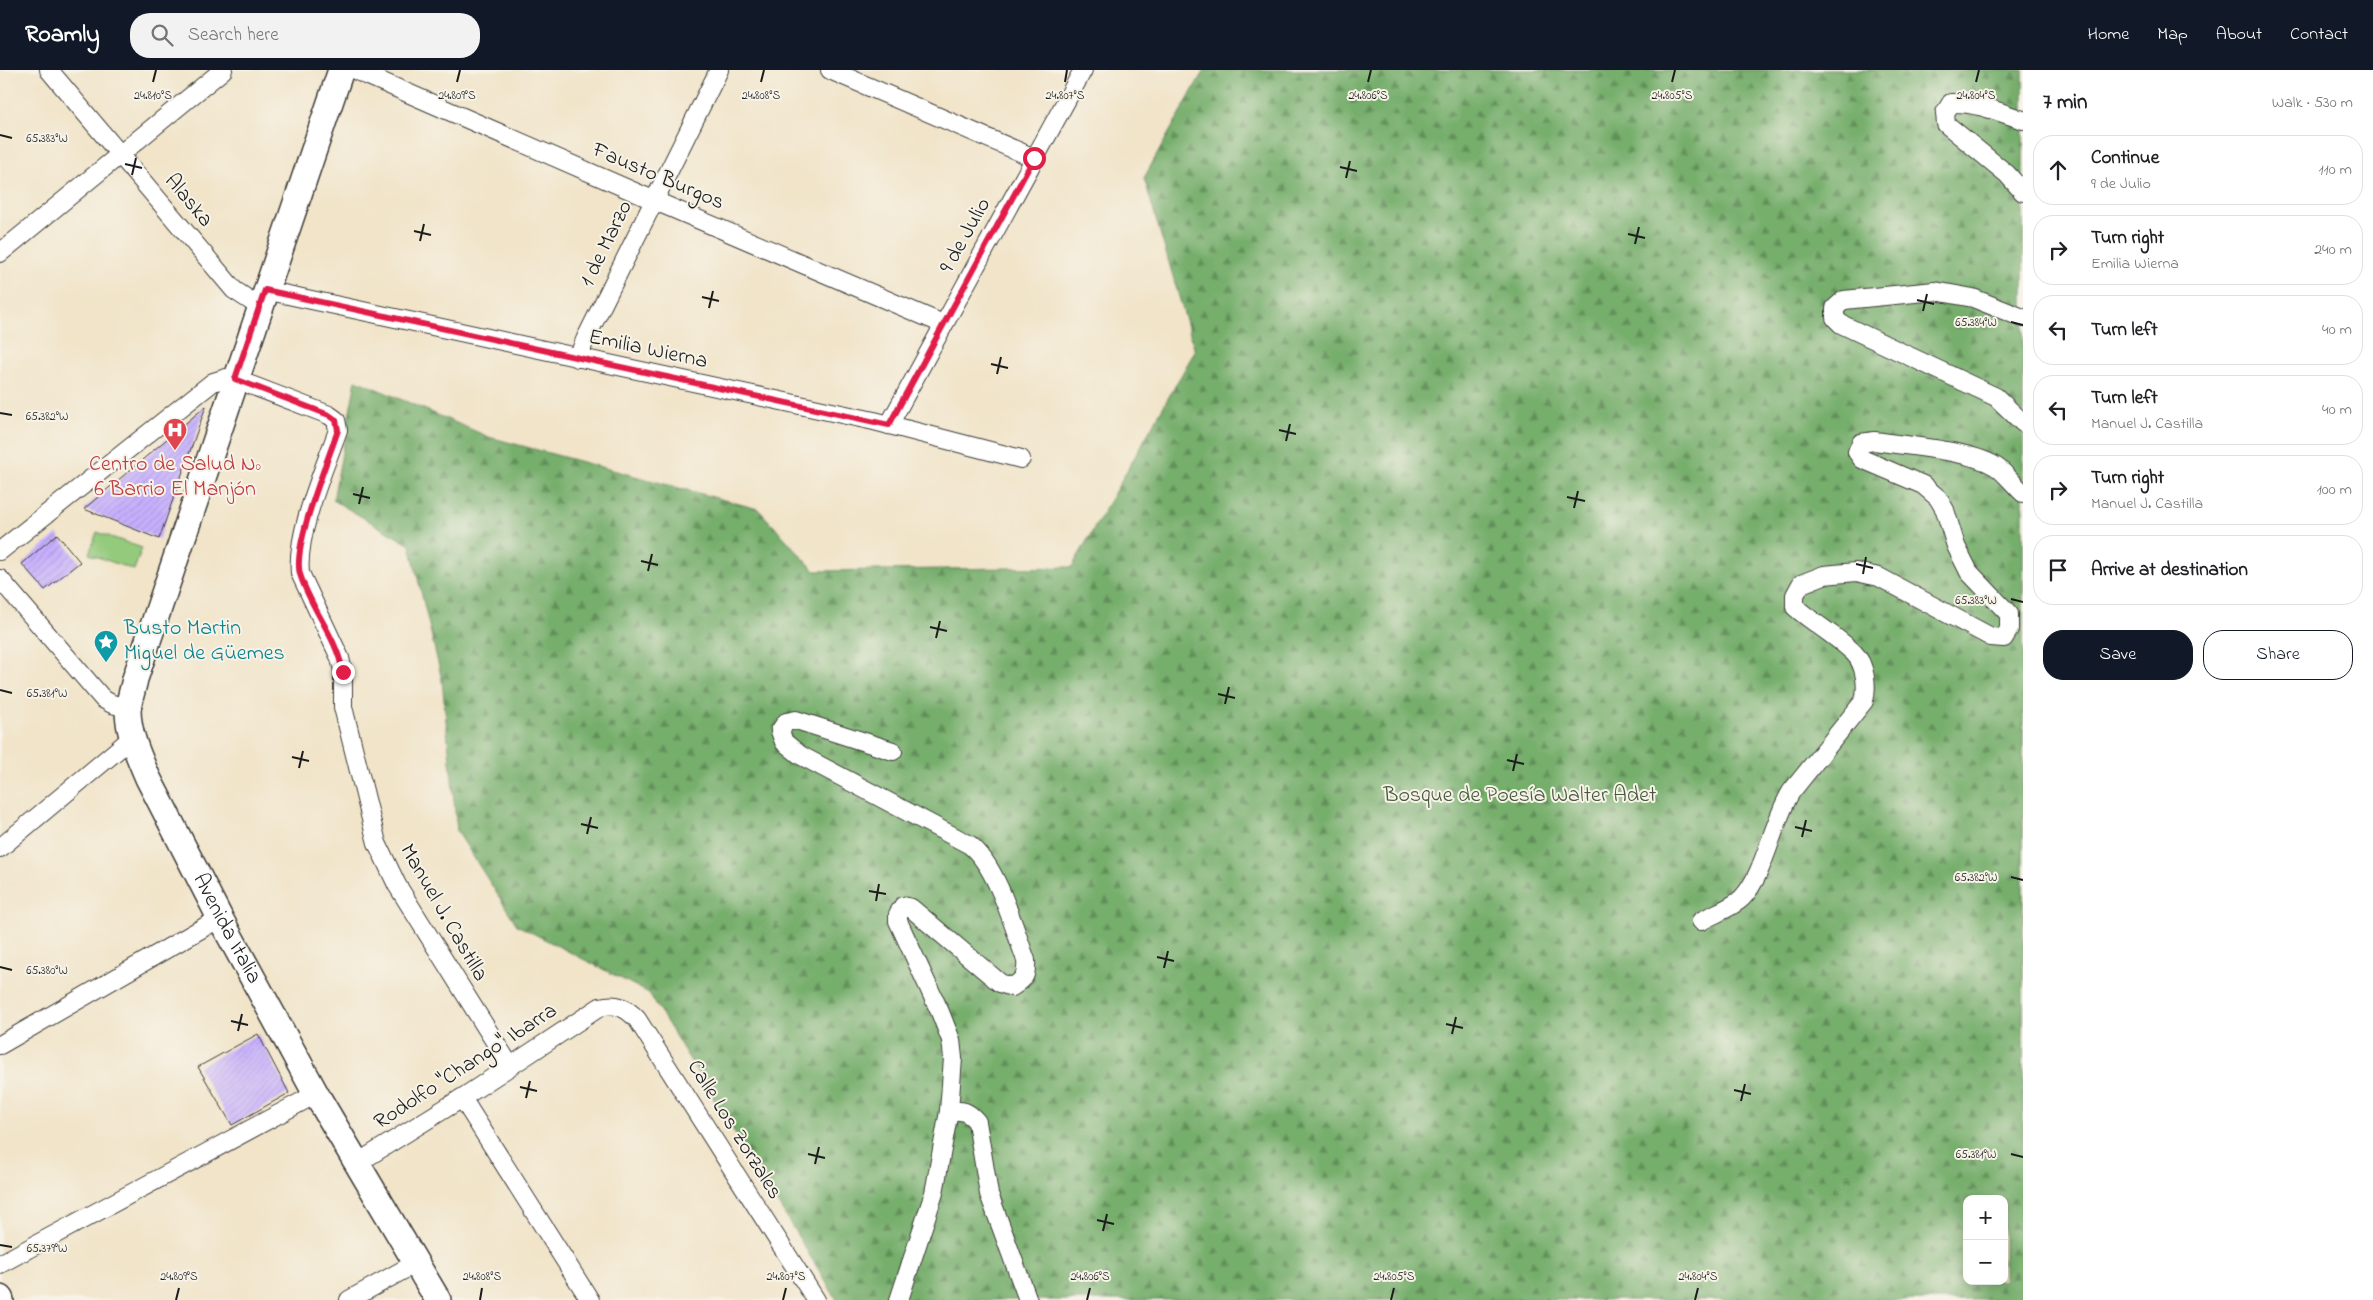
<!DOCTYPE html>
<meta charset="utf-8">
<style>
:root{--surface:#fff;--page:#f2f2f2;--text:#202124;--muted:#757577;--line:#e0e0e0;--accent:#111827}
body{margin:0;font-family:"Indie Flower",sans-serif;background:var(--page);color:var(--text)}
.controls{position:absolute;right:15px;bottom:15px;display:grid;overflow:hidden;border-radius:10px;box-shadow:0 2px 12px #0003}
.controls button{width:45px;height:45px;display:grid;place-items:center;padding:0;border:0;border-bottom:1px solid var(--line);background:var(--surface);color:var(--text);font:25px sans-serif}
.stop{position:absolute;width:15px;height:15px;margin:-11px;border:4px solid #e11d48;border-radius:50%;background:#fff}
.stop.end{background:#e11d48;border-color:#fff;box-shadow:0 1px 5px #0008}
.list{margin:0;padding:0;list-style:none}
h2{display:flex;justify-content:space-between;align-items:center;height:65px;margin:0;padding:0 20px;font-size:21px}
h2 small{font-size:16px;font-weight:400;color:var(--muted)}
.list li{display:grid;grid-template-columns:32px 1fr auto;gap:15px;align-items:center;box-sizing:border-box;height:70px;margin:0 10px 10px;padding:0 10px;border:1px solid var(--line);border-radius:20px}
.list b{display:block;font-size:19px;white-space:nowrap}
.list p{margin:0;font-size:16px;white-space:nowrap;color:var(--muted)}
.list em{font-size:16px;font-style:normal;color:var(--muted)}
.actions{display:flex;gap:10px;padding:15px 20px}
.actions a{flex:1;padding:11px 0;border:1px solid var(--accent);border-radius:20px;text-align:center;font-size:18px;color:var(--accent)}
.actions .main{background:var(--accent);color:#fff}
.icon{flex:none;width:28px;height:28px;fill:none;stroke:currentColor;stroke-width:2;stroke-linecap:round;stroke-linejoin:round}
.map{position:relative;flex:none;width:2023px;height:1230px;overflow:hidden}
header{display:flex;align-items:center;gap:30px;box-sizing:border-box;height:70px;padding:0 25px;background:var(--accent);color:#fff}
header strong{font-size:24px}
nav{display:flex;gap:28px;margin-inline-start:auto;font-size:18px}
.search{width:350px;height:45px;background:var(--page);display:flex;align-items:center;gap:12px;box-sizing:border-box;padding:0 18px;border-radius:20px;color:var(--muted);font-size:19px}
main{display:flex}
aside{flex:1;background:var(--surface)}
.map>svg:first-child{display:block}
.forest{fill:url(#forest-firs);stroke:#496544;fill-rule:evenodd}
.pitch{fill:#93ca7c;stroke:#58734c}
.building{fill:url(#building-hatch)}
.lines{fill:none;stroke-linecap:round;stroke-linejoin:round}
.street-casing{stroke:#3c3a36;stroke-width:20}
.secondary-casing{stroke:#3c3a36;stroke-width:28}
.street{stroke:#fff;stroke-width:18}
.secondary{stroke:#fff;stroke-width:25}
.route{stroke:#e11d48;stroke-width:6}
.ticks{fill:none;stroke:#1c1c1c;stroke-width:2}
.labels{text-anchor:middle;dominant-baseline:central;stroke-width:4;stroke-linejoin:round;paint-order:stroke}
.street-label{font-size:22px;fill:#1c1c1c;stroke:#f7f3e8}
.health-label{font-size:22px;fill:#be3a42;stroke:#f7f3e8}
.culture-label{font-size:22px;fill:#0d838f;stroke:#f7f3e8;text-anchor:start}
.park-label{font-size:22px;fill:#46593e;stroke:#f7f3e8}
.ticks-label{font-size:12px;text-anchor:middle;fill:#1c1c1c;stroke:#f7f3e8;stroke-width:4;stroke-linejoin:round;paint-order:stroke}
</style>
<header>
<strong>Roamly</strong>
<div class="search"><svg class="icon" aria-label="search" viewBox="0 0 24 24"><circle cx="10" cy="10" r="6"/><path d="M15 15l6 6"/></svg>Search here</div>
<nav><a>Home</a><a>Map</a><a>About</a><a>Contact</a></nav>
</header>
<main>
<div class="map">
<svg width="2023" height="1230" viewBox="0 0 2023 1230">
<defs>
<pattern id="forest-firs" width="22" height="20" patternUnits="userSpaceOnUse" patternTransform="scale(1.25)"><rect width="22" height="20" fill="#76ae6c"/><path d="M5 1l3.5 6h-7zM16 11l3.5 6h-7z" fill="#608d58"/></pattern>
<pattern id="building-hatch" width="6" height="6" patternUnits="userSpaceOnUse" patternTransform="scale(1.25)"><rect width="6" height="6" fill="#c7b0fe"/><path d="M-1 1l2-2M0 6l6-6M5 7l2-2" fill="none" stroke="#aa97d9"/></pattern>
</defs>
<rect width="100%" height="100%" fill="#f7f3e8"/>
<filter id="ink" filterUnits="userSpaceOnUse"><feTurbulence type="fractalNoise" baseFrequency=".02" numOctaves="2"/><feDisplacementMap in="SourceGraphic" scale="10" xChannelSelector="R" yChannelSelector="G"/><feConvolveMatrix kernelMatrix="1 2 1 2 8 2 1 2 1" color-interpolation-filters="sRGB"/></filter>
<filter id="wash" filterUnits="userSpaceOnUse"><feTurbulence type="fractalNoise" baseFrequency=".0096" numOctaves="4" result="noise"/><feDisplacementMap in="SourceGraphic" scale="20" xChannelSelector="R" yChannelSelector="G"/><feGaussianBlur stdDeviation="1.12" result="paint"/><feColorMatrix in="noise" values="0 0 0 0 0 0 0 0 0 0 0 0 0 0 0 0 0 1.4 0 .05"/><feComposite in="paint" operator="in"/></filter>
<g filter="url(#wash)">
<rect width="100%" height="100%" fill="#f1e4c9"/>
<path class="forest" d="M1204,0H2023V1230H837L649,923L517,855L457,761L442,610L410,475L333,430L356,310L489,367L758,439L815,501L1072,497L1195,281L1144,108ZM1967,1129H2004V1211H1967Z"/>
<path class="pitch" d="M97,462L142,478L134,500L89,484Z"/>
<g id="blocks">
<g class="building">
<path d="M206,336L159,469L84,439Z"/>
<path d="M57,464L80,492L45,520L22,494Z"/>
<path d="M258,964L289,1023L232,1055L198,997Z"/>
</g>
</g>
</g>
<g filter="url(#ink)">
<use href="#blocks" fill-opacity="0" stroke="#3c3a36" stroke-width="1"/>
<g class="lines">
<defs>
<g id="street">
<path d="M49,0L234,220L260,237"/>
<path d="M355,0L653,130L943,254"/>
<path d="M830,0L1034,88"/>
<path d="M2023,50C1999,42 1976,32 1951,33L1945,43L1946,54L2007,104L2023,122"/>
<path d="M0,183L223,0"/>
<path d="M265,220L874,351L1021,389"/>
<path d="M2023,248L1973,228L1935,221L1844,230L1835,238V248L1841,254L1996,327L2023,353"/>
<path d="M578,288L585,270L719,0"/>
<path d="M889,355L1083,0"/>
<path d="M0,481L213,312L226,308L235,309L329,345L336,350L338,360C324,400 296,462 300,503L340,588L343,601V637L377,773L397,815L510,996"/>
<path d="M0,509L103,629L112,634L128,638"/>
<path d="M893,681L796,650L786,652L780,661L784,672L800,685L970,775C998,798 1013,856 1026,890C1027,905 1025,909 1012,917L1000,913L911,838L903,836L898,844V851L940,942L951,970L953,988L949,1041L934,1123L899,1230"/>
<path d="M0,778L133,667"/>
<path d="M1701,851C1713,844 1732,838 1742,828C1765,804 1772,753 1791,722L1864,631C1868,616 1865,594 1854,583C1837,566 1813,553 1795,537V525L1801,514L1824,505L1856,502L1879,507L1991,567L2004,568L2009,559V544L1969,502L1956,476L1945,440L1938,428L1923,415L1862,389L1857,382L1861,373L1874,371C1907,376 1968,380 1995,396C2005,402 2014,415 2023,423"/>
<path d="M0,975L220,848"/>
<path d="M462,1028L590,1230"/>
<path d="M949,1041C963,1040 968,1041 977,1052L989,1124L1028,1230"/>
<path d="M356,1094L462,1028L600,937C617,933 625,937 637,949L816,1230"/>
<path d="M0,1194L316,1024"/>
<path d="M349,1230L416,1193"/>
</g>
<g id="secondary">
<path id="s1" d="M341,0L135,609C133,619 129,630 128,640C128,663 139,687 148,708L220,848L316,1024L438,1230"/>
<path d="M0,1228L1,1230"/>
</g>
</defs>
<use href="#street" class="street-casing"/>
<use href="#secondary" class="secondary-casing"/>
<use href="#street" class="street"/>
<use href="#secondary" class="secondary"/>
</g>
</g>
<g class="lines" filter="url(#ink)">
<path class="route" d="M343,602C336,565 310,538 300,504C292,476 328,391 338,360L336,350L329,345L235,309L265,220L889,355L1034,88"/>
</g>
<path class="ticks" d="M153,12L156,0M457,12L460,0M761,12L764,0M1065,12L1067,0M1368,12L1371,0M1672,12L1675,0M1976,12L1979,0M0,65L12,68M125,94L142,98M1340,97L1357,101M132,105L136,88M1346,108L1350,91M414,161L431,165M1628,164L1645,168M420,171L424,154M1635,174L1639,157M702,227L719,231M1917,230L1934,234M709,238L713,221M1923,241L1927,224M2011,252L2023,255M991,294L1008,298M997,304L1001,287M0,343L12,345M1279,360L1296,364M1286,371L1290,354M353,424L370,428M1567,427L1585,431M359,434L363,417M1574,438L1578,421M641,491L658,495M1856,494L1873,498M648,501L652,484M1863,504L1866,487M2011,529L2023,532M930,557L947,561M936,568L940,551M0,620L12,623M1218,624L1235,628M1225,634L1229,617M292,687L309,691M1507,690L1524,694M299,698L303,681M1513,701L1517,684M581,754L598,758M1795,757L1812,761M587,764L591,747M1802,767L1806,750M2011,807L2023,810M869,821L886,824M876,831L879,814M1157,887L1174,891M0,897L12,900M1164,898L1168,881M231,951L248,955M1446,954L1463,958M238,961L242,944M1452,964L1456,947M520,1017L537,1021M1734,1020L1751,1024M526,1028L530,1011M1741,1031L1745,1014M808,1084L825,1088M2011,1084L2023,1087M815,1094L819,1077M1097,1150L1114,1154M1103,1161L1107,1144M0,1175L12,1177M176,1230L179,1218M480,1230L482,1218M783,1230L786,1218M1087,1230L1090,1218M1391,1230L1394,1218M1695,1230L1698,1218"/>
<defs>
<symbol id="hospital-pin" viewBox="-11 -11 22 30"><path d="M0 17L-7.5 6A9.5 9.5 0 1 1 7.5 6Z" fill="#e0444e" stroke="#f7f3e8"/><path d="M-5-5h3v3.5h4V-5h3V5h-3V1.5h-4V5h-3Z" fill="#fff"/></symbol>
<symbol id="sight-pin" viewBox="-11 -11 22 30"><path d="M0 17L-7.5 6A9.5 9.5 0 1 1 7.5 6Z" fill="#0f9aa8" stroke="#f7f3e8"/><path d="M0-6L1.8-2.2L6-1.7L2.9 1.2L3.7 5.4L0 3.3L-3.7 5.4L-2.9 1.2L-6-1.7L-1.8-2.2Z" fill="#fff"/></symbol>
</defs>
<g fill-rule="evenodd">
<use href="#hospital-pin" x="161" y="346" width="28" height="38"/>
<use href="#sight-pin" x="92" y="558" width="28" height="38"/>
</g>
<g class="labels">
<g class="street-label">
<text transform="translate(658 107) rotate(23)">Fausto Burgos</text>
<text transform="translate(188 131) rotate(50)">Alaska</text>
<text transform="translate(966 166) rotate(-61)">9 de Julio</text>
<text transform="translate(607 174) rotate(-64)">1 de Marzo</text>
<text transform="translate(648 280) rotate(12)">Emilia Wierna</text>
<text transform="translate(443 843) rotate(60)">Manuel J. Castilla</text>
<text stroke="none"><textPath href="#s1" startOffset="916">Avenida Italia</textPath></text>
<text transform="translate(466 997) rotate(-33)">Rodolfo "Chango" Ibarra</text>
<text transform="translate(734 1060) rotate(58)">Calle Los Zorzales</text>
</g>
<g class="health-label">
<text x="175" y="395">Centro de Salud Nº<tspan x="175" dy="25">6 Barrio El Manjón</tspan></text>
</g>
<g class="culture-label">
<text x="124" y="559">Busto Martin<tspan x="124" dy="25">Miguel de Güemes</tspan></text>
</g>
<g class="park-label">
<text x="1520" y="726">Bosque de Poesía Walter Adet</text>
</g>
</g>
<g class="ticks-label">
<text x="153" y="29">24.810°S</text>
<text x="457" y="29">24.809°S</text>
<text x="761" y="29">24.808°S</text>
<text x="1065" y="29">24.807°S</text>
<text x="1368" y="29">24.806°S</text>
<text x="1672" y="29">24.805°S</text>
<text x="1976" y="29">24.804°S</text>
<text x="47" y="72">65.383°W</text>
<text x="1976" y="256">65.384°W</text>
<text x="47" y="350">65.382°W</text>
<text x="1976" y="534">65.383°W</text>
<text x="47" y="627">65.381°W</text>
<text x="1976" y="811">65.382°W</text>
<text x="47" y="904">65.380°W</text>
<text x="1976" y="1088">65.381°W</text>
<text x="47" y="1182">65.379°W</text>
<text x="179" y="1210">24.809°S</text>
<text x="482" y="1210">24.808°S</text>
<text x="786" y="1210">24.807°S</text>
<text x="1090" y="1210">24.806°S</text>
<text x="1394" y="1210">24.805°S</text>
<text x="1698" y="1210">24.804°S</text>
</g>
</svg>
<div class="controls">
<button>+</button>
<button>−</button>
</div>
<div class="stop" style="left:1034px;top:88px"></div>
<div class="stop end" style="left:343px;top:602px"></div>
</div>
<aside>
<h2>7 min<small>Walk · 530 m</small></h2>
<ul class="list">
<li><svg class="icon" aria-label="ahead" viewBox="0 0 24 24"><path d="M12 20V5M6 11l6-6 6 6"/></svg><div><b>Continue</b><p>9 de Julio</p></div><em>110 m</em></li>
<li><svg class="icon" aria-label="right" viewBox="0 0 24 24"><path d="M7 20v-9h11M14 6l5 5-5 5"/></svg><div><b>Turn right</b><p>Emilia Wierna</p></div><em>240 m</em></li>
<li><svg class="icon" aria-label="left" viewBox="0 0 24 24"><path d="M17 20v-9H6M10 6l-5 5 5 5"/></svg><div><b>Turn left</b></div><em>40 m</em></li>
<li><svg class="icon" aria-label="left" viewBox="0 0 24 24"><path d="M17 20v-9H6M10 6l-5 5 5 5"/></svg><div><b>Turn left</b><p>Manuel J. Castilla</p></div><em>40 m</em></li>
<li><svg class="icon" aria-label="right" viewBox="0 0 24 24"><path d="M7 20v-9h11M14 6l5 5-5 5"/></svg><div><b>Turn right</b><p>Manuel J. Castilla</p></div><em>100 m</em></li>
<li><svg class="icon" aria-label="arrive" viewBox="0 0 24 24"><path d="M6 21V4h12l-3 4 3 4H6"/></svg><div><b>Arrive at destination</b></div></li>
</ul>
<div class="actions"><a class="main">Save</a><a>Share</a></div>
</aside>
</main>
